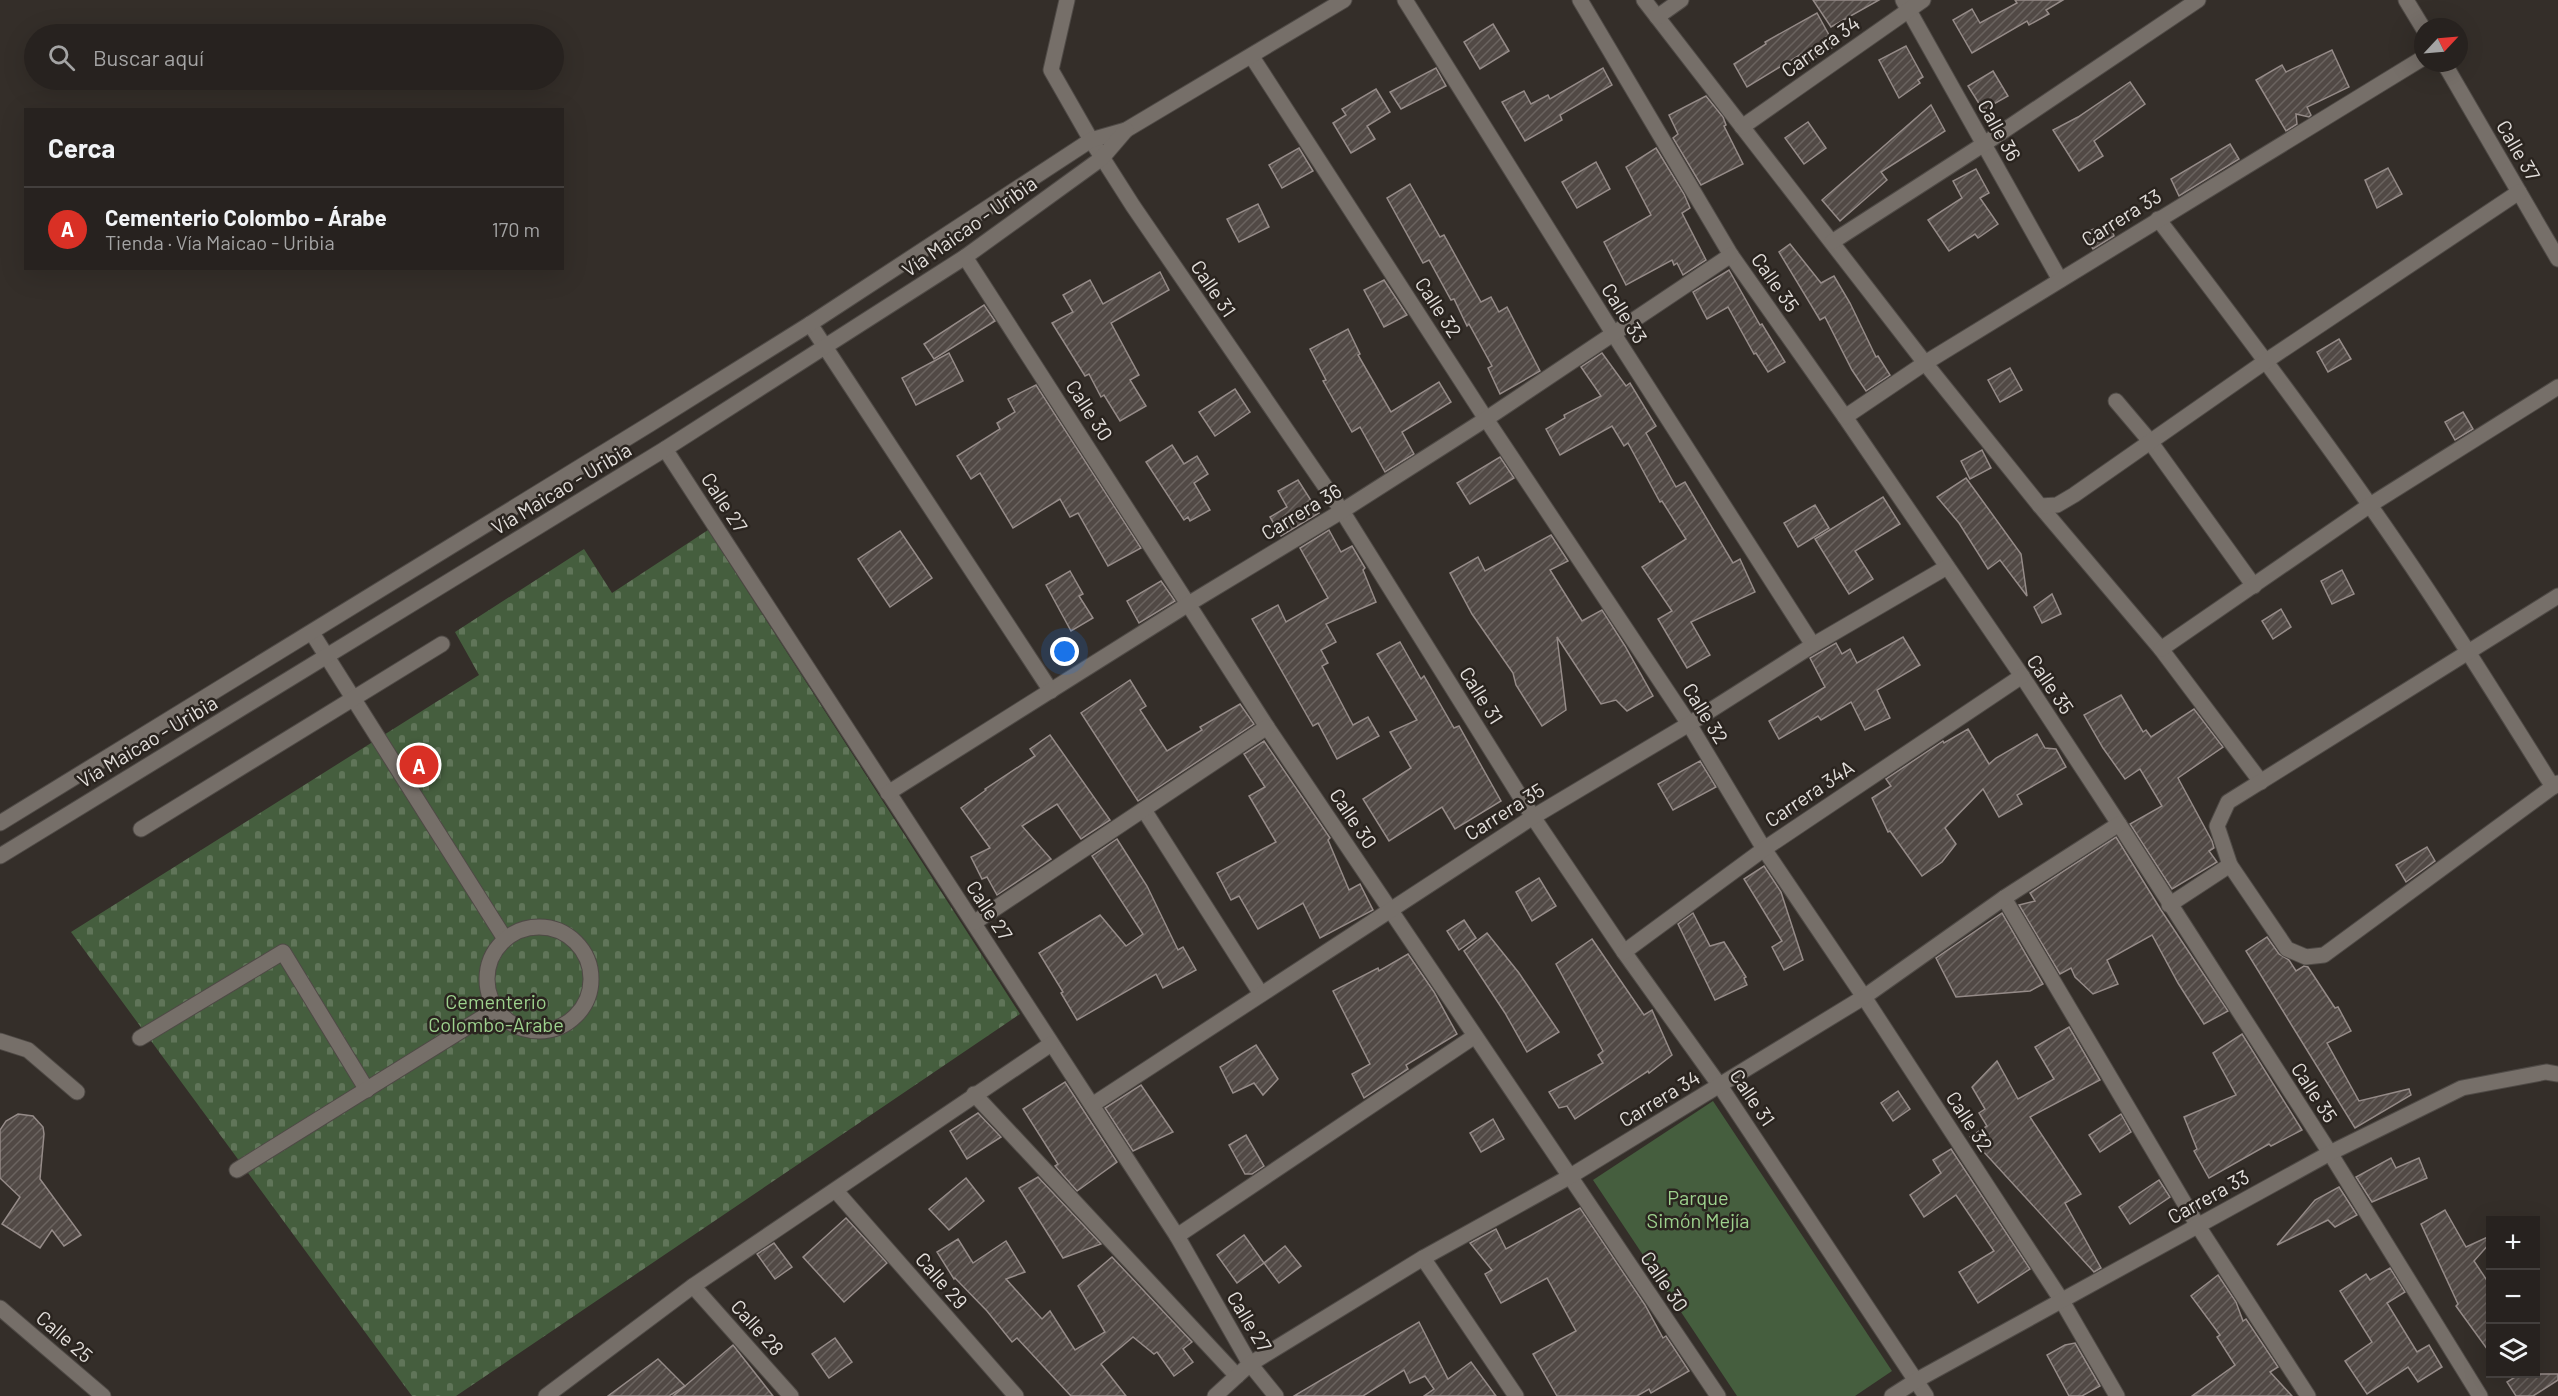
<!DOCTYPE html>
<html lang="es">
<meta charset="utf-8">
<style>
:root{--surface:#27221f;--page:#2f2a28;--text:#f1f3f6;--muted:#a4a4a4;--line:#433f3d;--accent:#d93025}
body{margin:0;font-family:Barlow,sans-serif;background:var(--page);color:var(--text)}
.controls{position:absolute;right:18px;bottom:18px;display:grid;overflow:hidden;border-radius:0px;box-shadow:0 6px 24px #0002}
.controls button{width:54px;height:54px;display:grid;place-items:center;padding:0;border:0;border-bottom:2px solid var(--line);background:var(--surface);color:var(--text);font:30px sans-serif}
.compass{position:absolute;left:2414px;top:18px;width:54px;height:54px;border-radius:50%;background:var(--surface);box-shadow:0 6px 24px #0002;rotate:64deg}
.you{position:absolute;left:1065px;top:652px;width:21px;height:21px;margin:-15px;border:4px solid #fff;border-radius:50%;background:#1a73e8;box-shadow:0 0 0 9px #1a73e833}
.badge{display:grid;place-items:center;width:39px;height:39px;border-radius:50%;background:var(--accent);color:#fff;font-size:20px;font-weight:700}
.pin{position:absolute;translate:-50% -50%;border:3px solid #fff;box-shadow:0 2px 6px #0006}
.list{margin:0;padding:0;list-style:none}
h2{display:flex;justify-content:space-between;align-items:center;height:78px;margin:0;padding:0 24px;font-size:26px}
h2 small{font-size:20px;font-weight:400;color:var(--muted)}
.list li{display:grid;grid-template-columns:39px 1fr auto;gap:18px;align-items:center;box-sizing:border-box;height:84px;padding:0 24px;border-top:2px solid var(--line)}
.list b{display:block;font-size:22px;white-space:nowrap}
.list p{margin:0;font-size:20px;white-space:nowrap;color:var(--muted)}
.list em{font-size:20px;font-style:normal;color:var(--muted)}
.icon{flex:none;width:33px;height:33px;fill:none;stroke:currentColor;stroke-width:2;stroke-linecap:round;stroke-linejoin:round}
.map{position:relative;flex:none;width:2558px;height:1396px;overflow:hidden}
.search{position:absolute;background:var(--surface);box-shadow:0 6px 24px #0002;left:24px;top:24px;width:540px;height:66px;display:flex;align-items:center;gap:15px;box-sizing:border-box;padding:0 21px;border-radius:33px;color:var(--muted);font-size:22px}
.panel{position:absolute;background:var(--surface);box-shadow:0 6px 24px #0002;left:24px;top:108px;width:540px;height:162px;border-radius:0px}
.map>svg:first-child{display:block}
.green{fill:#455e3e}
.cemetery{fill:url(#cemetery-stones)}
.building{fill:url(#building-hatch);stroke:#958b88;stroke-width:1.5}
.lines{fill:none;stroke-linecap:round;stroke-linejoin:round}
.service-casing{stroke:#4f4a46;stroke-width:17}
.minor-casing{stroke:#4f4a46;stroke-width:17}
.tertiary-casing{stroke:#4f4a46;stroke-width:17}
.service{stroke:#766f69;stroke-width:15}
.minor{stroke:#766f69;stroke-width:15}
.tertiary{stroke:#766f69;stroke-width:15}
.labels{text-anchor:middle;dominant-baseline:central;stroke-width:5;stroke-linejoin:round;paint-order:stroke}
.street-label{font-size:20px;fill:#e3dfdc;stroke:#2a241f}
.park-label{font-size:20px;fill:#9dd18d;stroke:#2a241f}
</style>
<div class="map">
<svg width="2558" height="1396" viewBox="0 0 2558 1396">
<defs>
<pattern id="cemetery-stones" width="16" height="16" patternUnits="userSpaceOnUse" patternTransform="scale(1.5)"><rect width="16" height="16" fill="#455e3e"/><path d="M2 7V4a2 2 0 0 1 4 0v3zM10 15v-3a2 2 0 0 1 4 0v3z" fill="#607559"/></pattern>
<pattern id="building-hatch" width="6" height="6" patternUnits="userSpaceOnUse" patternTransform="scale(1.5)"><rect width="6" height="6" fill="#514945"/><path d="M-1 1l2-2M0 6l6-6M5 7l2-2" fill="none" stroke="#6a635f"/></pattern>
</defs>
<rect width="100%" height="100%" fill="#342e29"/>
<path class="green" d="M1713,1101L1892,1371L1855,1396H1737L1593,1180Z"/>
<path class="cemetery" d="M708,530L1020,1014L456,1396H412L71,932L479,675L455,632L584,549L612,593Z"/>
<g class="building">
<path d="M1813,0H1879L1831,27Z"/>
<path d="M2015,0H2063L2046,10L2049,14L2029,25L2027,21L1972,53L1953,20L1972,9L1980,23L2017,3Z"/>
<path d="M1817,13L1835,46L1808,62L1803,53L1747,87L1734,64L1766,44L1765,42Z"/>
<path d="M1493,24L1509,51L1480,69L1464,42Z"/>
<path d="M1906,46L1923,77L1918,80L1920,83L1899,98L1879,60Z"/>
<path d="M2332,50L2349,87L2307,107L2311,115L2309,117L2296,114L2297,124L2286,131L2256,80L2282,65L2286,72Z"/>
<path d="M1436,68L1446,86L1401,109L1390,92Z"/>
<path d="M1603,68L1612,85L1560,115L1562,120L1525,141L1502,102L1524,91L1531,104L1548,95L1550,99Z"/>
<path d="M1993,71L2008,96L1983,110L1968,86Z"/>
<path d="M2130,82L2145,104L2094,141L2103,156L2079,171L2053,130L2078,117Z"/>
<path d="M1376,89L1390,112L1367,126L1375,139L1351,153L1333,123L1346,115L1342,109Z"/>
<path d="M1706,96L1723,117L1726,125L1724,126L1743,164L1701,185L1673,138L1678,134L1669,115Z"/>
<path d="M1931,105L1945,131L1881,172L1887,180L1840,221L1822,200Z"/>
<path d="M1808,122L1826,148L1804,164L1785,138Z"/>
<path d="M2230,144L2239,159L2179,196L2171,179Z"/>
<path d="M1299,148L1313,171L1282,188L1269,165Z"/>
<path d="M1656,148L1684,194L1690,208L1682,213L1706,260L1683,275L1677,263L1674,265L1672,260L1626,285L1604,242L1651,215L1626,167Z"/>
<path d="M1596,162L1610,189L1577,208L1562,182Z"/>
<path d="M2388,168L2402,194L2377,208L2365,180Z"/>
<path d="M1976,169L1989,193L1980,198L1998,224L1978,238L1975,234L1949,251L1928,220L1962,198L1953,181Z"/>
<path d="M1410,184L1440,237L1444,235L1481,302L1491,297L1499,312L1507,307L1540,371L1500,394L1488,368L1492,366L1469,324L1467,326L1454,299L1451,300L1429,260L1423,263L1387,198Z"/>
<path d="M1258,204L1269,227L1239,242L1227,219Z"/>
<path d="M2110,224L2114,236L2093,249L2082,233Z"/>
<path d="M1790,244L1821,283L1834,276L1850,303L1876,357L1878,356L1890,375L1866,391L1852,370L1825,317L1820,320L1779,252Z"/>
<path d="M1729,270L1760,325L1762,324L1785,362L1768,372L1756,353L1754,354L1728,307L1707,319L1693,292Z"/>
<path d="M1160,272L1169,290L1111,323L1139,375L1130,380L1146,406L1120,421L1104,395L1101,397L1089,374L1085,376L1052,323L1073,312L1063,295L1090,280L1103,304Z"/>
<path d="M1384,280L1407,315L1384,327L1364,290Z"/>
<path d="M984,305L995,321L934,359L924,344Z"/>
<path d="M1348,329L1360,354L1358,355L1391,412L1439,382L1451,402L1402,432L1414,454L1385,472L1360,427L1352,432L1323,381L1326,380L1310,349Z"/>
<path d="M2339,339L2351,359L2328,372L2317,352Z"/>
<path d="M949,353L963,381L916,405L902,378Z"/>
<path d="M1602,353L1626,386L1630,383L1656,426L1646,433L1676,487L1685,482L1733,563L1740,559L1755,592L1691,622L1710,655L1687,668L1658,619L1672,611L1642,567L1686,539L1662,501L1660,502L1628,443L1624,446L1612,426L1560,455L1546,429L1565,418L1564,415L1601,396L1581,367Z"/>
<path d="M2010,368L2022,390L2000,402L1988,380Z"/>
<path d="M1036,385L1141,548L1108,566L1078,513L1070,517L1060,499L1013,528L980,473L971,479L957,456L1000,429L997,423L1015,412L1008,399Z"/>
<path d="M1235,389L1250,412L1215,436L1199,412Z"/>
<path d="M2463,412L2473,429L2455,440L2445,422Z"/>
<path d="M1172,445L1184,464L1197,456L1208,474L1194,483L1210,510L1190,521L1188,517L1184,520L1146,462Z"/>
<path d="M1982,450L1991,468L1970,479L1961,461Z"/>
<path d="M1500,457L1514,478L1470,504L1457,483Z"/>
<path d="M1966,478L2021,554L2027,596L2000,560L1988,569L1959,523L1937,497Z"/>
<path d="M1298,480L1319,513L1281,536L1270,517L1287,507L1278,491Z"/>
<path d="M1883,497L1900,524L1855,551L1873,579L1849,594L1815,539Z"/>
<path d="M1815,505L1829,528L1798,547L1784,523Z"/>
<path d="M1329,530L1341,552L1352,546L1365,568L1363,570L1376,602L1326,624L1336,642L1321,650L1328,663L1322,666L1353,725L1368,717L1379,736L1337,759L1318,723L1313,726L1252,619L1278,605L1286,622L1328,598L1300,548Z"/>
<path d="M900,531L932,578L890,607L858,559Z"/>
<path d="M1551,535L1568,561L1550,570L1582,621L1602,610L1625,646L1653,696L1627,711L1616,700L1601,704L1557,637L1566,710L1542,726L1516,685L1513,673L1472,614L1450,573L1478,557L1485,571Z"/>
<path d="M2342,570L2354,594L2332,604L2321,581Z"/>
<path d="M1070,571L1083,594L1079,596L1093,618L1071,631L1046,585Z"/>
<path d="M1161,581L1175,601L1139,623L1127,601Z"/>
<path d="M2052,594L2061,614L2042,623L2034,607Z"/>
<path d="M2281,609L2291,627L2273,639L2262,621Z"/>
<path d="M1903,637L1920,665L1877,690L1890,718L1865,730L1851,702L1821,720L1818,716L1779,739L1769,721L1825,687L1810,658L1836,643L1842,654L1850,649L1857,663Z"/>
<path d="M1400,642L1421,679L1424,676L1454,728L1459,726L1501,801L1455,829L1442,807L1389,841L1363,799L1411,768L1390,732L1417,720L1377,654Z"/>
<path d="M1130,680L1146,706L1140,710L1167,751L1202,730L1200,727L1240,704L1254,724L1138,801L1081,713Z"/>
<path d="M2121,695L2143,732L2146,730L2151,737L2194,709L2223,747L2178,778L2212,841L2214,848L2209,851L2217,862L2172,889L2130,824L2162,806L2140,769L2125,779L2103,748L2084,715Z"/>
<path d="M1968,729L1989,764L1996,758L2037,734L2045,748L2056,749L2066,767L2017,795L2022,804L1999,817L1983,789L1945,828L1956,844L1942,862L1922,876L1890,831L1888,832L1872,798L1891,786L1886,779L1943,741L1944,743Z"/>
<path d="M1050,735L1110,820L1081,839L1057,804L1022,826L1051,859L997,895L987,877L982,879L971,857L990,848L961,808L986,790L985,789L1035,756L1030,749Z"/>
<path d="M1264,741L1330,838L1328,840L1349,890L1360,884L1373,910L1320,938L1303,903L1258,929L1239,896L1231,900L1217,873L1276,842L1249,796L1265,787L1244,754Z"/>
<path d="M1700,761L1716,787L1673,810L1658,784Z"/>
<path d="M2116,837L2161,910L2228,1011L2204,1024L2178,983L2152,935L2107,960L2118,984L2093,994L2075,977L2071,968L2060,974L2019,905L2035,901L2030,893Z"/>
<path d="M1117,839L1147,886L1178,950L1183,947L1196,970L1163,988L1156,974L1077,1020L1061,993L1063,992L1039,953L1100,915L1126,946L1143,934L1092,856Z"/>
<path d="M2427,847L2435,861L2406,882L2396,865Z"/>
<path d="M1764,866L1781,892L1803,960L1784,970L1772,947L1782,941L1744,879Z"/>
<path d="M1539,878L1556,906L1532,921L1516,892Z"/>
<path d="M1693,913L1710,946L1724,942L1746,977L1744,978L1747,985L1715,1000L1678,924Z"/>
<path d="M2002,913L2043,984L2030,991L1956,997L1936,958Z"/>
<path d="M1464,920L1476,938L1459,950L1447,931Z"/>
<path d="M1487,933L1519,973L1559,1032L1527,1052L1505,1013L1464,951Z"/>
<path d="M2267,937L2279,954L2289,960L2296,971L2304,966L2308,967L2335,1008L2338,1007L2351,1031L2327,1043L2359,1101L2409,1089L2411,1095L2355,1128L2246,951Z"/>
<path d="M1592,939L1644,1015L1652,1010L1672,1055L1649,1073L1648,1071L1575,1119L1567,1106L1559,1108L1549,1092L1603,1063L1598,1055L1603,1051L1556,964Z"/>
<path d="M1408,954L1434,992L1457,1034L1406,1065L1408,1069L1364,1098L1352,1074L1370,1064L1333,991L1378,968L1379,971Z"/>
<path d="M2069,1027L2100,1080L2030,1117L2081,1194L2065,1203L2101,1268L2094,1272L1970,1137L1987,1126L1979,1113L1985,1109L1972,1087L1997,1061L2018,1099L2054,1079L2035,1047Z"/>
<path d="M2242,1034L2302,1130L2271,1146L2269,1144L2209,1178L2194,1151L2197,1149L2184,1117L2236,1095L2213,1053Z"/>
<path d="M1256,1045L1278,1079L1263,1095L1254,1083L1233,1093L1220,1067Z"/>
<path d="M1065,1082L1117,1162L1077,1191L1055,1166L1058,1164L1023,1109Z"/>
<path d="M1141,1085L1173,1132L1133,1151L1105,1108Z"/>
<path d="M1898,1091L1910,1109L1893,1121L1881,1103Z"/>
<path d="M978,1113L1001,1137L967,1159L950,1131Z"/>
<path d="M18,1114L33,1116L43,1127L44,1134L40,1179L81,1235L64,1246L52,1230L40,1248L2,1224L20,1197L0,1178V1130L6,1121Z"/>
<path d="M2121,1114L2131,1132L2100,1152L2089,1135Z"/>
<path d="M1493,1119L1504,1139L1481,1152L1470,1133Z"/>
<path d="M1246,1135L1264,1166L1252,1174H1245L1229,1145Z"/>
<path d="M1951,1149L2030,1269L1978,1303L1959,1272L1994,1251L1956,1195L1924,1217L1910,1195L1941,1173L1933,1160Z"/>
<path d="M2391,1158L2396,1168L2419,1158L2427,1178L2372,1202L2356,1177Z"/>
<path d="M1038,1177L1101,1244L1063,1258L1019,1188Z"/>
<path d="M966,1178L984,1201L949,1230L929,1209Z"/>
<path d="M2159,1180L2170,1197L2130,1224L2119,1207Z"/>
<path d="M2339,1187L2357,1215L2335,1227L2328,1220L2277,1245L2315,1200Z"/>
<path d="M1580,1208L1645,1305L1663,1338L1666,1336L1689,1371L1651,1393L1649,1389L1637,1396H1557L1533,1354L1576,1331L1547,1278L1501,1303L1485,1274L1492,1270L1470,1243L1496,1229L1506,1249Z"/>
<path d="M2445,1210L2466,1247L2490,1236V1243L2474,1261L2490,1285V1353L2456,1306L2458,1304L2421,1224Z"/>
<path d="M846,1218L887,1263L844,1302L803,1257Z"/>
<path d="M1244,1235L1264,1263L1237,1283L1217,1255Z"/>
<path d="M958,1239L973,1263L1006,1241L1025,1272L1006,1279L1042,1319L1050,1311L1075,1350L1105,1332L1078,1286L1112,1257L1192,1342L1183,1349L1193,1362L1174,1376L1157,1352L1154,1354L1133,1337L1101,1364L1126,1396H1071L1017,1338L1012,1342L987,1311L955,1278L954,1279L937,1252Z"/>
<path d="M774,1243L792,1267L775,1279L757,1254Z"/>
<path d="M1285,1246L1301,1266L1279,1283L1264,1263Z"/>
<path d="M2390,1268L2405,1292L2387,1303L2417,1352L2429,1345L2442,1367L2418,1382L2408,1367L2367,1394L2345,1361L2372,1342L2340,1291L2366,1274L2370,1280Z"/>
<path d="M2218,1275L2236,1302L2243,1321L2246,1319L2278,1367L2270,1372L2292,1396H2192L2235,1365L2217,1337L2220,1335L2191,1296Z"/>
<path d="M1419,1322L1448,1379L1471,1362L1496,1396H1424L1434,1389L1425,1376L1410,1383L1404,1370L1363,1396H1294Z"/>
<path d="M835,1338L852,1362L829,1378L812,1354Z"/>
<path d="M2075,1343L2100,1386L2082,1396H2069L2047,1355L2065,1345Z"/>
<path d="M733,1345L773,1396H673L685,1386Z"/>
<path d="M658,1359L685,1386L669,1396H608Z"/>
<path d="M2520,1374H2558V1380L2533,1396H2516L2507,1382Z"/>
</g>
<g class="lines">
<defs>
<g id="service">
<path d="M312,633L505,939"/>
<path d="M141,829L442,644"/>
<circle cx="539" cy="979" r="52"/>
<path d="M140,1038L283,952L367,1090"/>
<path d="M0,1041L28,1050L77,1092"/>
<path d="M237,1170L496,1009"/>
</g>
<g id="minor">
<path d="M1067,0L1051,70L1091,140L1133,206L1342,511L1533,817L1624,952L1720,1086L1926,1396"/>
<path d="M1405,0L1613,333L1813,645"/>
<path d="M1580,0L1731,255L1845,417L2022,676L2119,824L2330,1153L2480,1396"/>
<path d="M1644,0L1925,363L2040,506L2161,649L2261,782"/>
<path d="M1903,0L2060,280"/>
<path d="M2406,0L2423,28"/>
<path d="M1657,17L1681,0"/>
<path d="M1252,57L1486,419L1689,724L1764,849L1864,997L2062,1301L2117,1396"/>
<path d="M2444,63L2558,259"/>
<path d="M1742,127L1923,0"/>
<path d="M2158,219C2230,313 2301,407 2369,504C2434,596 2493,691 2553,787"/>
<path d="M1832,242L1984,144L2198,0"/>
<path d="M965,257L1267,727L1718,1396"/>
<path d="M810,324L1051,691"/>
<path d="M2116,401L2149,440L2254,586"/>
<path d="M1845,417L1925,363L2423,58"/>
<path d="M665,449L1177,1236L1250,1364L1276,1396"/>
<path d="M2040,506L2057,505L2074,495L2266,361L2519,192"/>
<path d="M2558,596L2228,802L2217,826L2230,865L2287,949L2306,957L2324,955L2558,783"/>
<path d="M2161,649L2370,505L2558,387"/>
<path d="M888,793L1190,603L1342,511L1486,419L1731,255"/>
<path d="M1144,810L1261,994"/>
<path d="M2004,898L2198,1226L2308,1396"/>
<path d="M2169,905L2230,865"/>
<path d="M975,922L1267,727"/>
<path d="M1624,952L1764,849L2022,676"/>
<path d="M974,1094L1237,1376"/>
<path d="M1092,1105L1533,817L1689,724L1813,645L1947,567"/>
<path d="M836,1191L1016,1396"/>
<path d="M1177,1236L1475,1036"/>
<path d="M1423,1258L1516,1396"/>
<path d="M693,1286L791,1396"/>
<path d="M0,1308L103,1396"/>
<path d="M546,1396L693,1286L1051,1044"/>
<path d="M1215,1396L1250,1364L1423,1258L1569,1177L1864,997L2004,898L2119,824"/>
<path d="M1892,1396L1917,1380L2330,1153L2462,1088L2546,1072L2558,1074"/>
</g>
<g id="tertiary">
<path d="M0,823L650,424L810,324L1091,140L1126,130L1344,0"/>
<path d="M0,856L665,449L965,257L1102,158L1126,130"/>
</g>
</defs>
<use href="#service" class="service-casing"/>
<use href="#minor" class="minor-casing"/>
<use href="#tertiary" class="tertiary-casing"/>
<use href="#service" class="service"/>
<use href="#minor" class="minor"/>
<use href="#tertiary" class="tertiary"/>
</g>
<g class="labels">
<g class="street-label">
<text transform="translate(1820 46) rotate(-35)">Carrera 34</text>
<text transform="translate(2000 130) rotate(61)">Calle 36</text>
<text transform="translate(2519 150) rotate(60)">Calle 37</text>
<text transform="translate(2121 217) rotate(-32)">Carrera 33</text>
<text transform="translate(969 226) rotate(-35)">Vía Maicao - Uribia</text>
<text transform="translate(1776 282) rotate(55)">Calle 35</text>
<text transform="translate(1214 288) rotate(56)">Calle 31</text>
<text transform="translate(1439 307) rotate(57)">Calle 32</text>
<text transform="translate(1625 313) rotate(58)">Calle 33</text>
<text transform="translate(1090 410) rotate(57)">Calle 30</text>
<text transform="translate(561 488) rotate(-31)">Vía Maicao - Uribia</text>
<text transform="translate(725 502) rotate(57)">Calle 27</text>
<text transform="translate(1301 511) rotate(-31)">Carrera 36</text>
<text transform="translate(2051 684) rotate(56)">Calle 35</text>
<text transform="translate(1482 695) rotate(58)">Calle 31</text>
<text transform="translate(1706 713) rotate(58)">Calle 32</text>
<text transform="translate(147 741) rotate(-31)">Vía Maicao - Uribia</text>
<text transform="translate(1809 793) rotate(-34)">Carrera 34A</text>
<text transform="translate(1504 811) rotate(-32)">Carrera 35</text>
<text transform="translate(1354 818) rotate(56)">Calle 30</text>
<text transform="translate(990 910) rotate(57)">Calle 27</text>
<text transform="translate(2315 1092) rotate(57)">Calle 35</text>
<text transform="translate(1753 1097) rotate(56)">Calle 31</text>
<text transform="translate(1659 1098) rotate(-31)">Carrera 34</text>
<text transform="translate(1970 1121) rotate(57)">Calle 32</text>
<text transform="translate(2208 1196) rotate(-29)">Carrera 33</text>
<text transform="translate(942 1280) rotate(49)">Calle 29</text>
<text transform="translate(1665 1281) rotate(56)">Calle 30</text>
<text transform="translate(1250 1321) rotate(59)">Calle 27</text>
<text transform="translate(758 1327) rotate(48)">Calle 28</text>
<text transform="translate(65 1336) rotate(41)">Calle 25</text>
</g>
<g class="park-label">
<text x="496" y="1001">Cementerio<tspan x="496" dy="23">Colombo-Arabe</tspan></text>
<text x="1698" y="1197">Parque<tspan x="1698" dy="23">Simón Mejía</tspan></text>
</g>
</g>
</svg>
<div class="controls">
<button>+</button>
<button>−</button>
<button><svg class="icon" aria-label="layers" viewBox="0 0 24 24"><path d="M12 4l9 5-9 5-9-5zM3 14l9 5 9-5"/></svg></button>
</div>
<svg class="compass" viewBox="-18 -18 36 36"><path d="M0-13l5 13h-10z" fill="#e53935"/><path d="M0 13l5-13h-10z" fill="#a4a4a4"/></svg>
<div class="you"></div>
<div class="pin badge" style="left:419px;top:765px">A</div>
<div class="search"><svg class="icon" aria-label="search" viewBox="0 0 24 24"><circle cx="10" cy="10" r="6"/><path d="M15 15l6 6"/></svg>Buscar aquí</div>
<section class="panel">
<h2>Cerca<small></small></h2>
<ul class="list">
<li><span class="badge">A</span><div><b>Cementerio Colombo - Árabe</b><p>Tienda · Vía Maicao - Uribia</p></div><em>170 m</em></li>
</ul>
</section>
</div>
